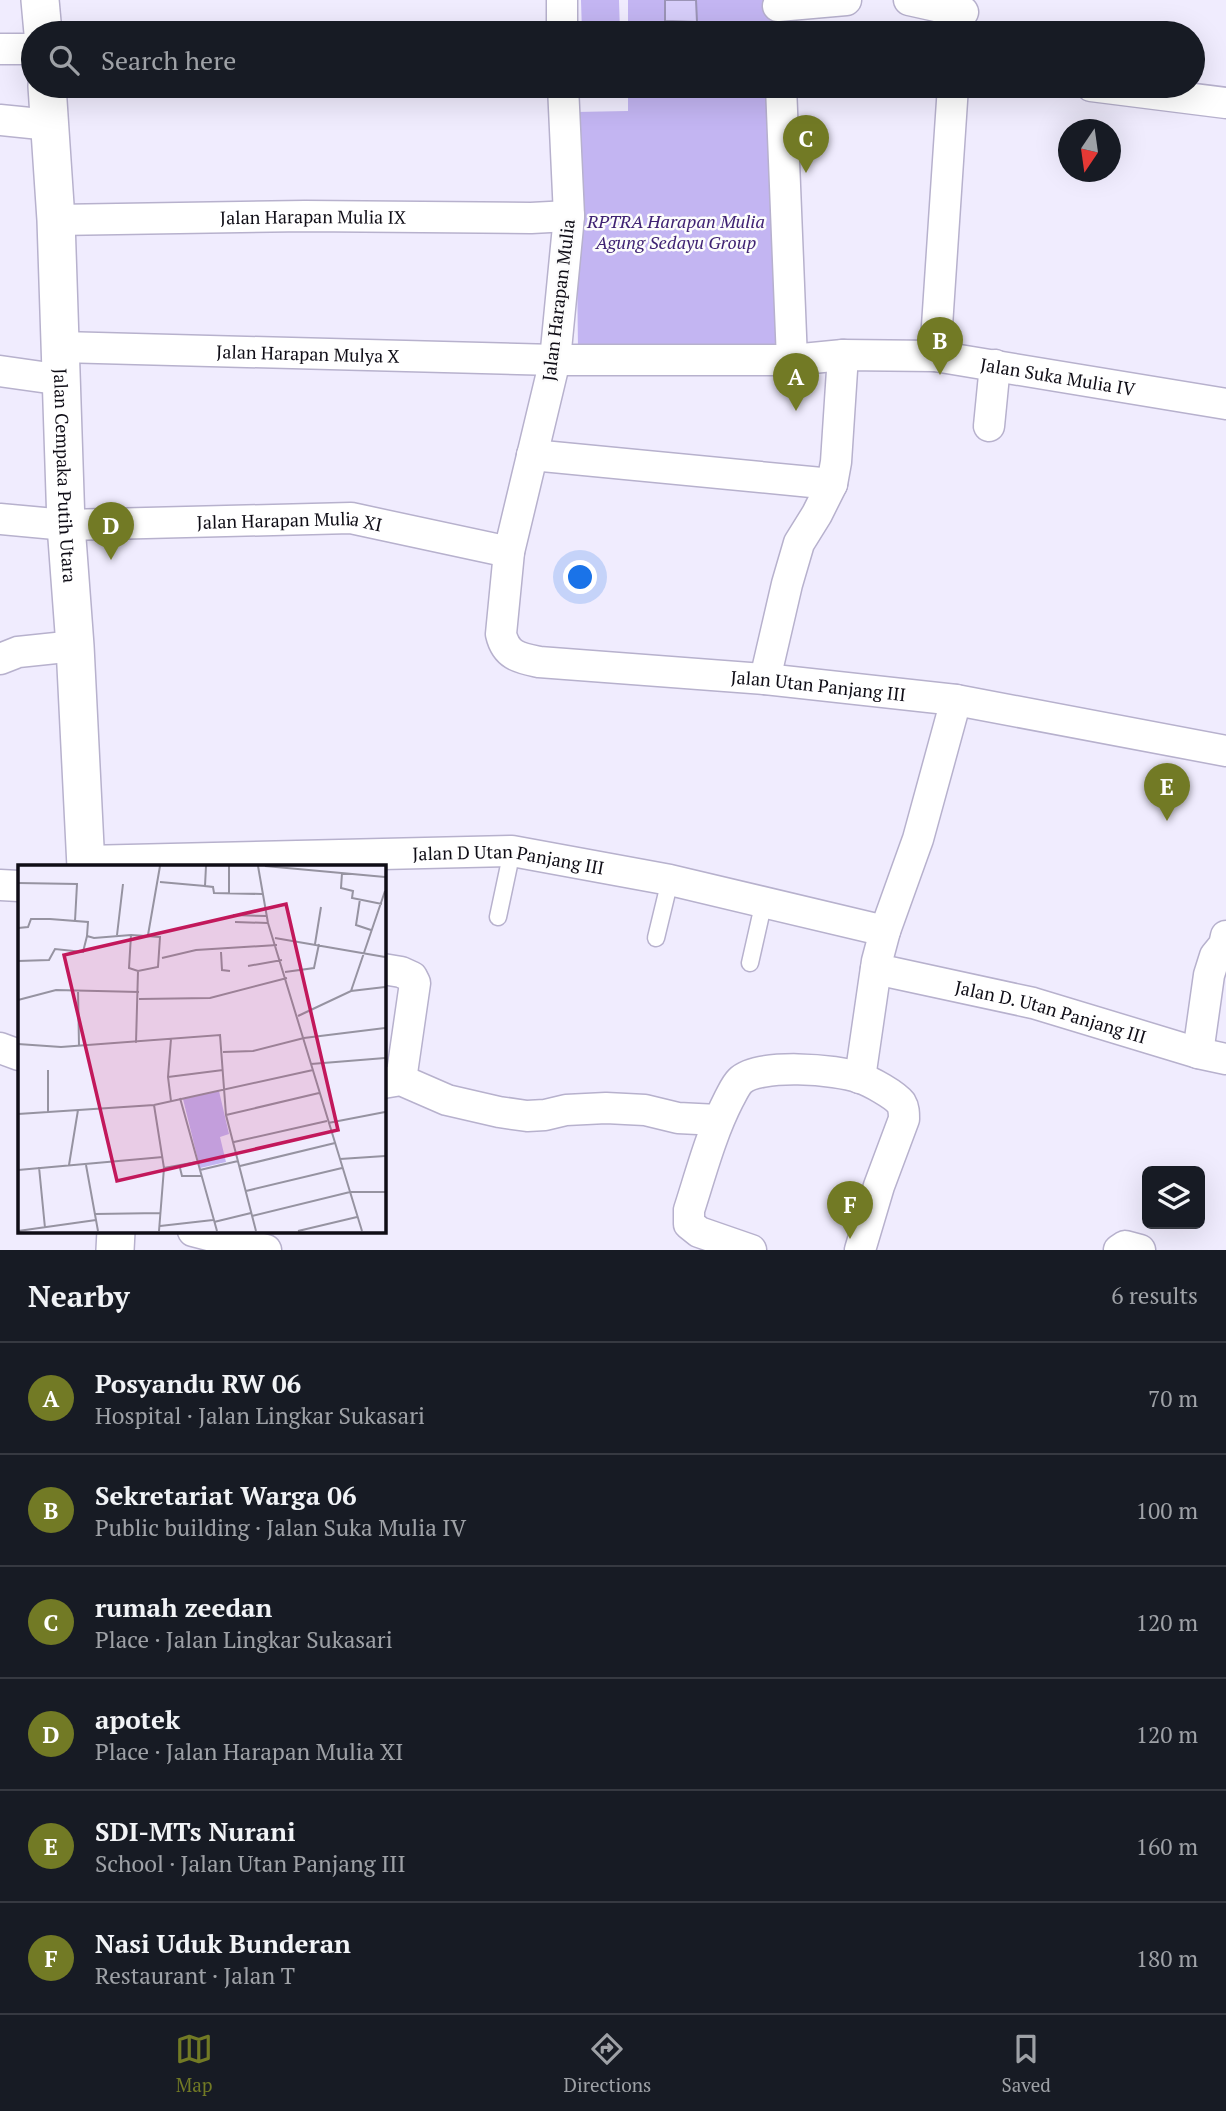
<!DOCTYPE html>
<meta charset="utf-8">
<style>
:root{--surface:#171b24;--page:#242831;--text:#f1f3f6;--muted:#9ea1a6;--line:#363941;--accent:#727a25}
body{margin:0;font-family:"PT Serif",serif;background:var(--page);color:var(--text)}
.controls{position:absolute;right:21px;bottom:21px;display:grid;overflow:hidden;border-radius:10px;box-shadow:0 7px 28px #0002}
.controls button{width:63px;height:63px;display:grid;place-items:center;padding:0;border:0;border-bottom:2px solid var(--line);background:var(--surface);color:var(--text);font:35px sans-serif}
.compass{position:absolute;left:1058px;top:119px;width:63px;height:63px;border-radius:50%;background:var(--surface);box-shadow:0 7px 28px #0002;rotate:193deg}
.you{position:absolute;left:581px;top:578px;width:24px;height:24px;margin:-18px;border:5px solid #fff;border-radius:50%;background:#1a73e8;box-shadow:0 0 0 10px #1a73e833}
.badge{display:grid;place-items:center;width:46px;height:46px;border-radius:50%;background:var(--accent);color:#fff;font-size:23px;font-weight:700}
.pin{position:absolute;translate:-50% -58px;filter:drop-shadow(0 2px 4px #0008)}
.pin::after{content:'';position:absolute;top:37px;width:24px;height:21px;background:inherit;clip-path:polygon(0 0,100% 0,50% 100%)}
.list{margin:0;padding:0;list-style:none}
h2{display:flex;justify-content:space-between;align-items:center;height:91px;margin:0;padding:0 28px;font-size:30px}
h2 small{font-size:23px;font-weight:400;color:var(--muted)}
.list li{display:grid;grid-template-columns:46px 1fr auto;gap:21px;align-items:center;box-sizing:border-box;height:112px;padding:0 28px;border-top:2px solid var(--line)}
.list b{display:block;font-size:26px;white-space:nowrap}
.list p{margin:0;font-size:23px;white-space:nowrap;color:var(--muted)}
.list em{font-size:23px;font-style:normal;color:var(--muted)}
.icon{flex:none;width:38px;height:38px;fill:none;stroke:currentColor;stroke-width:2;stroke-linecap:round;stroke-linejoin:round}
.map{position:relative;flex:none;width:1226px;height:1250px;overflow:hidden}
.search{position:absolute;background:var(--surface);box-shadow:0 7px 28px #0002;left:21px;right:21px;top:21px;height:77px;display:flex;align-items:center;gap:18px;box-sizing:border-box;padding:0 24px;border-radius:38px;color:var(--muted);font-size:26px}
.sheet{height:763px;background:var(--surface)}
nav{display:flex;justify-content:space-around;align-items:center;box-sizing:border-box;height:98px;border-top:2px solid var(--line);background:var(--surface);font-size:19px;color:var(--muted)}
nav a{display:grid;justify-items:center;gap:4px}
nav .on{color:var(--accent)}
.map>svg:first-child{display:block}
.green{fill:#c3b5f2}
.water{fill:#d7cefa;stroke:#9b94b6;stroke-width:2}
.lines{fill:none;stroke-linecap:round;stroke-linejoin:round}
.service-casing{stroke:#b7b1cd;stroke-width:19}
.minor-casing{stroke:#b7b1cd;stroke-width:33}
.tertiary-casing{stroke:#b7b1cd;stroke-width:40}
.service{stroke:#fff;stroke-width:16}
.minor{stroke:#fff;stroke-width:30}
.tertiary{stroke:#fff;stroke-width:37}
.labels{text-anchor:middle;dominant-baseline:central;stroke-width:5;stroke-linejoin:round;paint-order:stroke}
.street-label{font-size:18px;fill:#0f0d16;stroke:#fcfcfc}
.park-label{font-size:18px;font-style:italic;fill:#3f2273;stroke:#fcfcfc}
.inset-road{fill:none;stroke:#9693a1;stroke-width:2}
.view{fill:#c2185b;fill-opacity:0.15;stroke:#c2185b;stroke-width:3.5}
.inset-edge{fill:none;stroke:#0f0d16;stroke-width:3.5}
</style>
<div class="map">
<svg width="1226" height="1250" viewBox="0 0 1226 1250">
<rect width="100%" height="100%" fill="#f0ecfe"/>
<g class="green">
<path d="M581,0H619L620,33H582Z"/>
<path d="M628,0H770L771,33H628Z"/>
<path d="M628,86H772L778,350L578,349L575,112L628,111Z"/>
</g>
<path class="water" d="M665,0H696L697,22L665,21Z"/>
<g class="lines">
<defs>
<g id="service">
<path d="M498,917L512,851"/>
<path d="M656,938L670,880"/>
<path d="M750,963L764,901"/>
</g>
<g id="minor">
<path d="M909,0L963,12"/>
<path d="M778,6L846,0"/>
<path d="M562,33V0"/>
<path d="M0,49H33"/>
<path id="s1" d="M563,86L569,216L555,360L509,552L501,634C506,656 520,658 539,662L765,679L956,700L1226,751"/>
<path d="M781,86L792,360"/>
<path d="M1091,86L1226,103"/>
<path d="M0,120L50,125"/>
<path id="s2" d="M56,220L305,216L531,218L569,216"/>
<path id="s3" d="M61,347L555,360H792L843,355L935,356L1226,404"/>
<path d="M935,356L953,86"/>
<path d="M0,371L63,380"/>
<path d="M989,426L995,365"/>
<path d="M532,455L832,484"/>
<path id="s4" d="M0,519L66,525L351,518L509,552"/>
<path d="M0,659L18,652L75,646"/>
<path d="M765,679L787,584L799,543L817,514L832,484L836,462L843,355"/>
<path id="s5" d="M85,861L512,851L670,880L885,931"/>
<path d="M0,885L19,886"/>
<path d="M383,969L401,972L412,977L415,983L401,1080"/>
<path id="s6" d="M876,969L1033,1003L1198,1053L1226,1059"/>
<path d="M0,1048L19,1055"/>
<path d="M1198,1053L1209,975L1215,956L1224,945L1226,936"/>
<path d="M860,1078L877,961L885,931L918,839L956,700"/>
<path d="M383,1083L401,1080L447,1100L499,1112L527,1116L545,1115L566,1110L606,1108L645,1110L678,1118L718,1120"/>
<path d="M193,1231L266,1250"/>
<path d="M751,1250L699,1232L689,1224V1210C701,1173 711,1134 729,1099C732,1094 735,1086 740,1081C758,1063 837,1069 860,1078C870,1081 895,1095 901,1103C904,1108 904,1113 904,1119L879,1186L860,1250"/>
<path d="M1119,1250L1125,1246L1140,1250"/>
</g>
<g id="tertiary">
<path d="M40,0L43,33"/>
<path id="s7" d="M47,86L56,220L66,525L75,646L86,867"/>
<path d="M115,1250L116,1231"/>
</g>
</defs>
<use href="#service" class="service-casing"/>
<use href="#minor" class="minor-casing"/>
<use href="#tertiary" class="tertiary-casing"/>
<use href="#service" class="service"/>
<use href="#minor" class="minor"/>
<use href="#tertiary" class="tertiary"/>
</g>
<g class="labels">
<g class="street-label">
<text stroke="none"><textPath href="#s2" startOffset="257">Jalan Harapan Mulia IX</textPath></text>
<text transform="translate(558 300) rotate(-83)">Jalan Harapan Mulia</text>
<text stroke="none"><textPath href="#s3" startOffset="247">Jalan Harapan Mulya X</textPath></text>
<text stroke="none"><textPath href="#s3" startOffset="999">Jalan Suka Mulia IV</textPath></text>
<text stroke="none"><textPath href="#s7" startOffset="390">Jalan Cempaka Putih Utara</textPath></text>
<text stroke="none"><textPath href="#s4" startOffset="290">Jalan Harapan Mulia XI</textPath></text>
<text stroke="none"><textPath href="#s1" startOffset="886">Jalan Utan Panjang III</textPath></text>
<text stroke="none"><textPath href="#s5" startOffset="424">Jalan D Utan Panjang III</textPath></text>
<text stroke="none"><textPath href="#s6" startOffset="180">Jalan D. Utan Panjang III</textPath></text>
</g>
<g class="park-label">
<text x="676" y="221">RPTRA Harapan Mulia<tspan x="676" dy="21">Agung Sedayu Group</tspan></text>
</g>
</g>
<g transform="translate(18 865)">
<rect width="368" height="368" fill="#f0ecfe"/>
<path d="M201,226L211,269L202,272L208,297L182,303L165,234Z" fill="#c3b5f2"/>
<path class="inset-road" d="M188,1L187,21L195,22L196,28L244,29M240,1L250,58L344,366M247,1L367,12M324,8L323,23L335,26L334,33L364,39M142,17L187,21M0,18L59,19L57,56M211,28V1M342,34L338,60L353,65M215,50L248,51M217,57L250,58M0,63L10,62L13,54H32L70,57L69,71L76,73L113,70L142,72L140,102L120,106L111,103L113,70M99,70L105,19M130,70L142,1M257,73L367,92M297,79L303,42M203,87L204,105L212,106M144,93L178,85L259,80M0,96L31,95L37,84L65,87L69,71M230,101L264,95M267,107L296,103L301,79M60,125L61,181M333,126L367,26M121,134L192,133L269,113M0,135L38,125L121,127M280,151L333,126L367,122M118,178L120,106M0,179L43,182L202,170L208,250L238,366M205,187L235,186L286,173L367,163M293,199L367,193M30,205V247M150,212L205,205M162,233L199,366M153,236L150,212L153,174M136,240L146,303L141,366M0,249L136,240L295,205M208,250L301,228M310,258L367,247M216,277L309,256M322,294L367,291M51,300L60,245M68,300L80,366M222,301L317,278M21,302L27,363M146,303L179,297M162,303L164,311H183M0,305L145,292M182,305L220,296M228,326L324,303M77,349L143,348M234,351L332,327H367M196,357L233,348M142,361L195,355M0,366L78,355M280,366L339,352"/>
<path class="view" d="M268,39L320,265L99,316L46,90Z"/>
<rect width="368" height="368" class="inset-edge"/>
</g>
</svg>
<div class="controls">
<button><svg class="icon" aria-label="layers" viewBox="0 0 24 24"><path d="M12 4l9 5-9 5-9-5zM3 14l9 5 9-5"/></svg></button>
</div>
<svg class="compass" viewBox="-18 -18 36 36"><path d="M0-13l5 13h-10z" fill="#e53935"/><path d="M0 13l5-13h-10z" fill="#9ea1a6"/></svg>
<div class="you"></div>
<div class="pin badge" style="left:796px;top:411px">A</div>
<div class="pin badge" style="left:940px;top:375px">B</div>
<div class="pin badge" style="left:806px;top:173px">C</div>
<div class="pin badge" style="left:111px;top:560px">D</div>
<div class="pin badge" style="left:1167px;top:821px">E</div>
<div class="pin badge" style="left:850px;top:1239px">F</div>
<div class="search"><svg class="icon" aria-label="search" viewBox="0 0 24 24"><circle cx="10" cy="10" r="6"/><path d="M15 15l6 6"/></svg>Search here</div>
</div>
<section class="sheet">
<h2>Nearby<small>6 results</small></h2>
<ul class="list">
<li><span class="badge">A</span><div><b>Posyandu RW 06</b><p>Hospital · Jalan Lingkar Sukasari</p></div><em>70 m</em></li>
<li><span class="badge">B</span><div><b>Sekretariat Warga 06</b><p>Public building · Jalan Suka Mulia IV</p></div><em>100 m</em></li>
<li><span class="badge">C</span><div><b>rumah zeedan</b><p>Place · Jalan Lingkar Sukasari</p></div><em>120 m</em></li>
<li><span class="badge">D</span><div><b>apotek</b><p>Place · Jalan Harapan Mulia XI</p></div><em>120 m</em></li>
<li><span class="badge">E</span><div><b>SDI-MTs Nurani</b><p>School · Jalan Utan Panjang III</p></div><em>160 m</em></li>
<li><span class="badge">F</span><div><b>Nasi Uduk Bunderan</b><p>Restaurant · Jalan T</p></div><em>180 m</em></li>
</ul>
</section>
<nav>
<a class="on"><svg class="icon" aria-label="map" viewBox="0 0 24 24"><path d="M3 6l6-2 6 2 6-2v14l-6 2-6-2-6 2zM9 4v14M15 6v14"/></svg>Map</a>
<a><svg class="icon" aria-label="directions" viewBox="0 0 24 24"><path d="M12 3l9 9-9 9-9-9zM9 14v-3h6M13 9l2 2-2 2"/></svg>Directions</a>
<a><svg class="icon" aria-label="saved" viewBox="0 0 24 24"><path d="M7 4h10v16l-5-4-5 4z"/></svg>Saved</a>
</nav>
